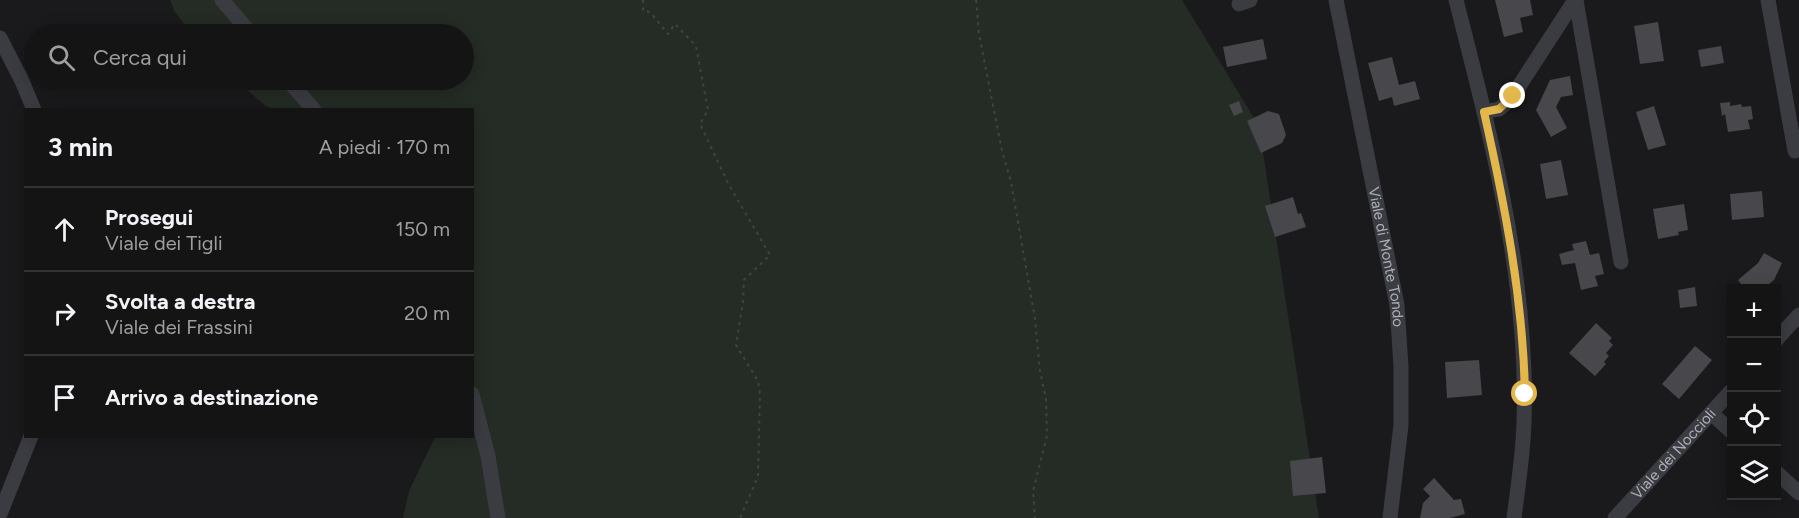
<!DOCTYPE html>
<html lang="it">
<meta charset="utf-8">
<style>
:root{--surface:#141415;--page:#212122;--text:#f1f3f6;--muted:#9d9ea0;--line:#333334}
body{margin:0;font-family:Figtree,sans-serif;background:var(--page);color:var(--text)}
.controls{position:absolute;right:18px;bottom:18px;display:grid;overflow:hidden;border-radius:0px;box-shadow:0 3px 15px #0003}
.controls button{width:54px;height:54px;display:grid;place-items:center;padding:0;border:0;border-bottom:2px solid var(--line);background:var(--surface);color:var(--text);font:30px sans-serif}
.stop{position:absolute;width:18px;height:18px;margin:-14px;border:4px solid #e3b74b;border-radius:50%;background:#fff}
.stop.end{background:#e3b74b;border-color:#fff;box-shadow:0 2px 6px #0008}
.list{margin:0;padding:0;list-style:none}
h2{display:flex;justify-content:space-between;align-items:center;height:78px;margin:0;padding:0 24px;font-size:26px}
h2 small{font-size:20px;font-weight:400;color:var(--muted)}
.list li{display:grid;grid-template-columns:39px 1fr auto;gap:18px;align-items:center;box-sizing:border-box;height:84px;padding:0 24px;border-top:2px solid var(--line)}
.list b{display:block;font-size:22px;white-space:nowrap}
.list p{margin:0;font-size:20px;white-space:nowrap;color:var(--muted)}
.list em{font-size:20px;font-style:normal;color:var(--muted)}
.icon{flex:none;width:33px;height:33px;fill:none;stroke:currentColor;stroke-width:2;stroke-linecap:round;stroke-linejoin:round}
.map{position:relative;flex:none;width:1799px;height:518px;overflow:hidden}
.search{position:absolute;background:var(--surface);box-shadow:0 3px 15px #0003;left:24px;top:24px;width:450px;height:66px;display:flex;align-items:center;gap:15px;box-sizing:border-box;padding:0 21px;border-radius:33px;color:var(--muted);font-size:22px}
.panel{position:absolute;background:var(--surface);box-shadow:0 3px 15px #0003;left:24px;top:108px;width:450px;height:330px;border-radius:0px}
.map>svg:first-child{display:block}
.green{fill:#242c25}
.building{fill:#47474c}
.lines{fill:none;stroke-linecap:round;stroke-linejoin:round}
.path{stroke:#414347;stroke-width:2;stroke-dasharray:3 4.5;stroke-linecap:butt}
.minor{stroke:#3b3c41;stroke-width:15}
.route{stroke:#e3b74b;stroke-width:8}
.labels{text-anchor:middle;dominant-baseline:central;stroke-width:5;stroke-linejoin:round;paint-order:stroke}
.street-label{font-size:15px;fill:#aeb1ba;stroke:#151517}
</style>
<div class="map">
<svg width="1799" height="518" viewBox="0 0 1799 518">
<rect width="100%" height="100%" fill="#1a1a1c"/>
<path class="green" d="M170,0H1182L1259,126L1319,518H403L409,491L435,437L472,436V110L273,109L266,106L235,80H464V34H192L175,12Z"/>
<g class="building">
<path d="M1495,0H1530L1533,15L1520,18L1523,32L1504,37Z"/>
<path d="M1658,22L1664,61L1640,64L1634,26Z"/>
<path d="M1263,39L1267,59L1227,67L1223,47Z"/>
<path d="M1721,46L1724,63L1701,67L1698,50Z"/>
<path d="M1392,57L1399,85L1415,81L1420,99L1394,106L1392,97L1379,101L1368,63Z"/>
<path d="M1570,76L1573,95L1561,97L1556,107L1567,128L1551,137L1536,110L1550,80Z"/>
<path d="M1239,101L1243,112L1234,116L1229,105Z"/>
<path d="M1730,102V106L1741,104L1742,107L1751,106L1753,119L1748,120L1750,129L1728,132L1725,114L1722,116L1720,103Z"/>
<path d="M1654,106L1666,145L1648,150L1636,112Z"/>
<path d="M1268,111L1279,114L1286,135L1282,143L1261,153L1247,121Z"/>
<path d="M1561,160L1568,195L1546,199L1540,164Z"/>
<path d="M1762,191L1764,217L1732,220L1730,194Z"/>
<path d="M1293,197L1298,214L1301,213L1306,227L1275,237L1265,206Z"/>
<path d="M1684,204L1688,230L1678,232L1679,235L1658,239L1653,209Z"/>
<path d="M1586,241L1590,255L1599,253L1604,274L1595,276L1598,286L1581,290L1575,263L1562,265L1559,254L1574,250L1572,244Z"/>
<path d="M1764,253L1782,263L1774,280L1764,288H1744L1738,280L1758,263Z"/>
<path d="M1695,287L1697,306L1680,308L1678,290Z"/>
<path d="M1596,323L1612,338L1609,341L1613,345L1606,353L1609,356L1604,362L1606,364L1595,376L1569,353Z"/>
<path d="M1695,346L1712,360L1679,399L1662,384Z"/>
<path d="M1479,360L1482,395L1447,398L1445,362Z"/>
<path d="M1322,457L1326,493L1293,496L1290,461Z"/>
<path d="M1434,478L1454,500L1461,499L1465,514L1450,518H1420L1423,503L1430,496L1423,489Z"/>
</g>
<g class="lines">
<g class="path">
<path d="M643,0V11L650,12L668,34L675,24L696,46L708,110L700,124L729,185L770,255L744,280L743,302L736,345L758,381L760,394L758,476L740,518"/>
<path d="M976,0L979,34L1002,151L1011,182L1035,319L1040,371L1046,399L1047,436L1033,491L1035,518"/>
</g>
<g class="minor">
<path d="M222,0L251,34"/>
<path id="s1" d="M1336,0L1397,305L1401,367V425L1390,518"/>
<path d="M1456,0C1491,138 1529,279 1524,423C1523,455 1518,486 1514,518"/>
<path d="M1576,0L1621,262"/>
<path d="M1768,0L1795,151"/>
<path d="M1239,4L1250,0"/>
<path d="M0,38L22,81L34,110"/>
<path d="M288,80L314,110"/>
<path d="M1484,112L1499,109L1510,100L1575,0"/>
<path d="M1776,340L1799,315"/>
<path d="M472,394L488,456L498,518"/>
<path d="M1711,413L1732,432"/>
<path d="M1776,472L1799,493"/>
<path d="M0,514L31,436"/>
<path id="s2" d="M1615,518L1732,390"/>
</g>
</g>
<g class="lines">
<path class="route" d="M1513,96L1499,109L1484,112C1505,206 1523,298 1525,394"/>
</g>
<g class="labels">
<g class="street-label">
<text stroke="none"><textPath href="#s1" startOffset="262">Viale di Monte Tondo</textPath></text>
<text stroke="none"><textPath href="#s2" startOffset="87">Viale dei Noccioli</textPath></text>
</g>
</g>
</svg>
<div class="controls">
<button>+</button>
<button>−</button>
<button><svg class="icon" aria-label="locate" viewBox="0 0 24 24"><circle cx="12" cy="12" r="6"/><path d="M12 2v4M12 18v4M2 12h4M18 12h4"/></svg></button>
<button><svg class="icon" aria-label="layers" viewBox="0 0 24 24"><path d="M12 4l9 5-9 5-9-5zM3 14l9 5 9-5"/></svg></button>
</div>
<div class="stop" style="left:1525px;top:394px"></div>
<div class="stop end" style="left:1513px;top:96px"></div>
<div class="search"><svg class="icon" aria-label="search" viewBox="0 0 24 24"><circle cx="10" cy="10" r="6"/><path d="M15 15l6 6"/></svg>Cerca qui</div>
<section class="panel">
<h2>3 min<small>A piedi · 170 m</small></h2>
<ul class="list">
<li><svg class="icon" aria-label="ahead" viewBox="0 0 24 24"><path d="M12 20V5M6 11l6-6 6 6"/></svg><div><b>Prosegui</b><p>Viale dei Tigli</p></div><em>150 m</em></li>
<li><svg class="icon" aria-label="right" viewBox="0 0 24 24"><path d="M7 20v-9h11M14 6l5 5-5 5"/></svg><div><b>Svolta a destra</b><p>Viale dei Frassini</p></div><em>20 m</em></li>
<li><svg class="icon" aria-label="arrive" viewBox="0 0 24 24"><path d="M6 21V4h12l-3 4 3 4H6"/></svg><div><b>Arrivo a destinazione</b></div></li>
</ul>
</section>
</div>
